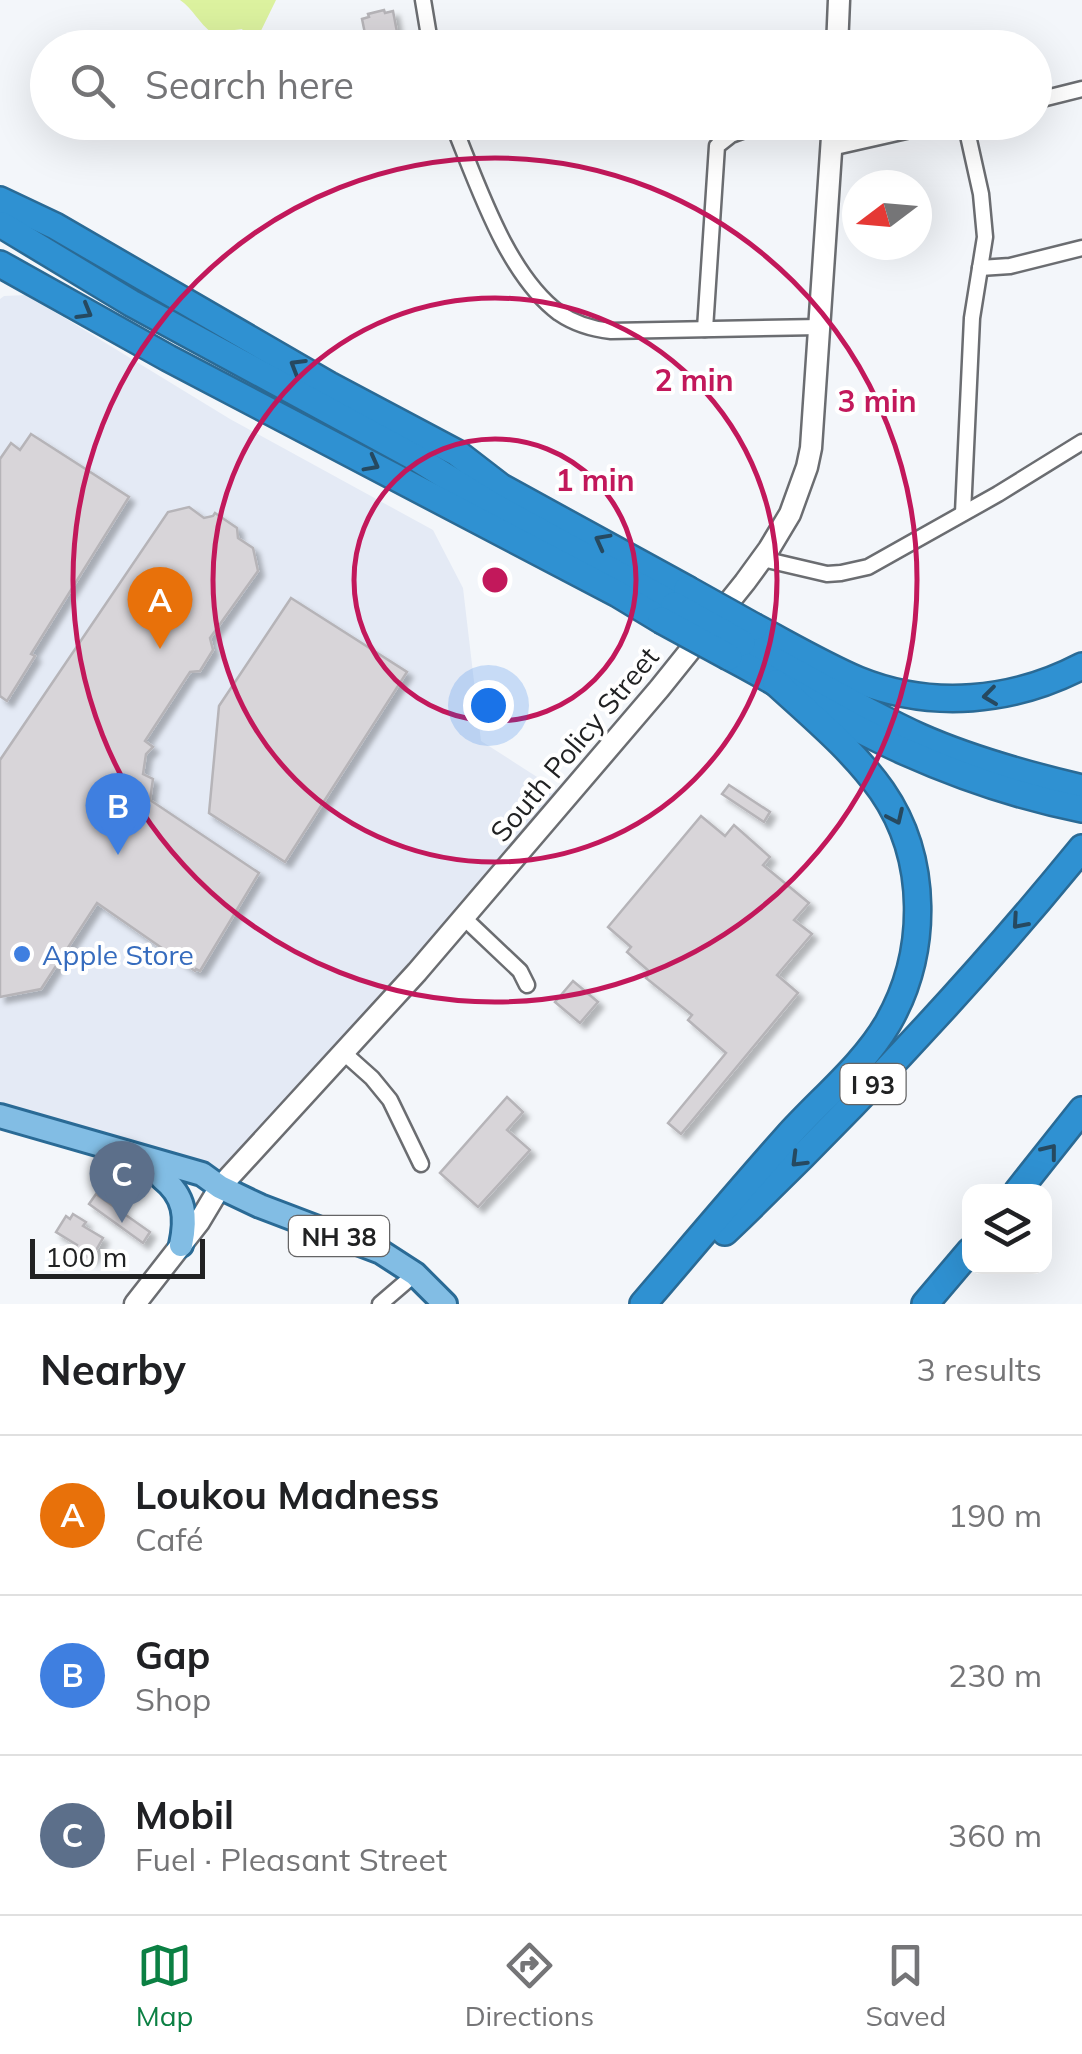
<!DOCTYPE html>
<meta charset="utf-8">
<style>
:root{--surface:#fff;--page:#f6f6f6;--text:#202124;--muted:#757577;--line:#e0e0e0;--accent:#0b8043}
body{margin:0;font-family:Mulish,sans-serif;background:var(--page);color:var(--text)}
.controls{position:absolute;right:30px;bottom:30px;display:grid;overflow:hidden;border-radius:20px;box-shadow:0 10px 40px #0002}
.controls button{width:90px;height:90px;display:grid;place-items:center;padding:0;border:0;border-bottom:2px solid var(--line);background:var(--surface);color:var(--text);font:50px sans-serif}
.compass{position:absolute;left:842px;top:170px;width:90px;height:90px;border-radius:50%;background:var(--surface);box-shadow:0 10px 40px #0002;rotate:254deg}
.scale{position:absolute;left:30px;bottom:25px;width:175px;box-sizing:border-box;padding-left:10px;border:5px solid #212223;border-top:0;font-size:28px;line-height:35px;white-space:nowrap;color:#212223;-webkit-text-stroke:8px #fff;paint-order:stroke}
.you{position:absolute;left:488px;top:705px;width:35px;height:35px;margin:-25px;border:8px solid #fff;border-radius:50%;background:#1a73e8;box-shadow:0 0 0 15px #1a73e833}
.badge{display:grid;place-items:center;width:65px;height:65px;border-radius:50%;background:var(--accent);color:#fff;font-size:32px;font-weight:700}
.pin{position:absolute;translate:-50% -82px;filter:drop-shadow(0 2px 5px #0008)}
.pin::after{content:'';position:absolute;top:52px;width:35px;height:30px;background:inherit;clip-path:polygon(0 0,100% 0,50% 100%)}
.list{margin:0;padding:0;list-style:none}
h2{display:flex;justify-content:space-between;align-items:center;height:130px;margin:0;padding:0 40px;font-size:42px}
h2 small{font-size:32px;font-weight:400;color:var(--muted)}
.list li{display:grid;grid-template-columns:65px 1fr auto;gap:30px;align-items:center;box-sizing:border-box;height:160px;padding:0 40px;border-top:2px solid var(--line)}
.list b{display:block;font-size:38px;white-space:nowrap}
.list p{margin:0;font-size:32px;white-space:nowrap;color:var(--muted)}
.list em{font-size:32px;font-style:normal;color:var(--muted)}
.icon{flex:none;width:55px;height:55px;fill:none;stroke:currentColor;stroke-width:2;stroke-linecap:round;stroke-linejoin:round}
.map{position:relative;flex:none;width:1082px;height:1304px;overflow:hidden}
.search{position:absolute;background:var(--surface);box-shadow:0 10px 40px #0002;left:30px;right:30px;top:30px;height:110px;display:flex;align-items:center;gap:25px;box-sizing:border-box;padding:0 35px;border-radius:55px;color:var(--muted);font-size:38px}
.sheet{height:610px;background:var(--surface)}
nav{display:flex;justify-content:space-around;align-items:center;box-sizing:border-box;height:140px;border-top:2px solid var(--line);background:var(--surface);font-size:28px;color:var(--muted)}
nav a{display:grid;justify-items:center;gap:5px}
nav .on{color:var(--accent)}
.map>svg:first-child{display:block}
.built{fill:#e4eaf5}
.green{fill:#dcf29f}
.building{fill:#d8d5d9;stroke:#b6b4b8;stroke-width:2.5;filter:url(#shadow)}
.lines{fill:none;stroke-linecap:round;stroke-linejoin:round}
.street-casing{stroke:#6b6d71;stroke-width:19}
.secondary-casing{stroke:#6b6d71;stroke-width:25}
.primary-casing{stroke:#2a6a95;stroke-width:28}
.highway-casing{stroke:#2a6a95;stroke-width:30}
.street{stroke:#fff;stroke-width:14}
.secondary{stroke:#fff;stroke-width:20}
.primary{stroke:#82bde4;stroke-width:22}
.highway{stroke:#2f91d2;stroke-width:25}
.highway-bridge-casing{stroke:#2a6a95;stroke-width:30;stroke-linecap:butt}
.highway-bridge{stroke:#2f91d2;stroke-width:25}
.oneway{stroke:#264960}
.ring{fill:none;stroke:#c2185b;stroke-width:5}
.shop-dot{fill:#3f7fe0;stroke:#fff;stroke-width:4}
.labels{text-anchor:middle;dominant-baseline:central;stroke-width:8;stroke-linejoin:round;paint-order:stroke}
.shield{fill:#fff;stroke:#646465;stroke-width:2.5}
.shield-label{font-size:25px;font-weight:bold;fill:#212223}
.street-label{font-size:28px;fill:#212223;stroke:#fff}
.shop-label{font-size:28px;fill:#366cbe;stroke:#fff;text-anchor:start}
.centre{fill:#c2185b;stroke:#fff;stroke-width:5}
.ring-label{font-size:30px;text-anchor:middle;font-weight:bold;fill:#c2185b;stroke:#fff;stroke-width:8;stroke-linejoin:round;paint-order:stroke}
</style>
<div class="map">
<svg width="1082" height="1304" viewBox="0 0 1082 1304">
<defs>
<filter id="shadow"><feDropShadow dx="5.5" dy="5.5" stdDeviation="2.5" flood-color="#0004"/></filter>
</defs>
<rect width="100%" height="100%" fill="#f3f6fa"/>
<path class="built" d="M27,295L230,419L433,530L463,588L481,741L562,793L220,1173L0,1104V299L4,296Z"/>
<path class="green" d="M180,0H276L253,47L248,48V38L242,29L212,33C199,23 193,9 180,0Z"/>
<g class="building">
<path d="M384,10L385,13L393,11L400,48H368L362,19L369,17L368,14Z"/>
<path d="M31,434L129,497L31,654L35,656L7,701L0,696V459L11,443L20,450Z"/>
<path d="M189,507L204,518L213,516L215,513L237,528L238,538L253,548L258,571L210,638L213,650L200,671L190,672L145,741L153,747L146,754L143,774L153,779L150,800L259,873L200,971L196,969L195,971L97,903L41,989L0,997V760L168,512Z"/>
<path d="M291,598L407,672L285,862L209,813L219,706Z"/>
<path d="M729,785L770,812L764,822L722,794Z"/>
<path d="M701,816L725,836L734,825L770,857L763,865L809,903L794,920L812,934L777,975L798,993L681,1134L668,1123L726,1053L688,1020L692,1015L646,978L650,972L627,952L631,947L608,927Z"/>
<path d="M573,981L598,1002L580,1023L555,1002Z"/>
<path d="M507,1097L523,1112L507,1130L530,1150L478,1207L440,1173Z"/>
<path d="M96,1194L150,1232L143,1243L89,1204Z"/>
<path d="M73,1214L86,1222L83,1226L103,1238L91,1259L75,1249L77,1245L56,1232L66,1216L70,1219Z"/>
</g>
<g class="lines">
<defs>
<g id="street">
<path d="M423,0L431,48"/>
<path d="M1034,101L1082,89"/>
<path d="M452,122C477,182 506,274 559,313C575,324 592,329 611,331L820,327"/>
<path d="M831,148L946,122"/>
<path d="M980,268L1010,266L1082,248"/>
<path d="M705,329L717,146L731,135L766,122"/>
<path d="M963,513L972,318L985,237L981,194L965,122"/>
<path d="M763,559L827,574L841,573L868,567L998,494L1082,442"/>
<path d="M463,917L520,971L527,985"/>
<path d="M344,1053L372,1078L390,1100L421,1164"/>
<path d="M380,1304L415,1274"/>
</g>
<g id="secondary">
<path d="M837,48L839,0"/>
<path d="M135,1304L199,1222L220,1187L417,972L659,689L745,582L769,549L790,514L807,467L811,448L833,122"/>
</g>
<g id="primary">
<path d="M0,1116L202,1174L220,1187L260,1206L381,1252L415,1274L445,1304"/>
<path d="M162,1178C185,1196 187,1217 181,1245"/>
</g>
<g id="highway">
<path d="M0,200L55,226L329,385L457,453L501,487L687,589"/>
<path d="M2,225L131,303L418,459L492,505L674,605"/>
<path d="M0,264L168,358L618,594L661,620"/>
<path d="M755,627C789,645 823,665 858,680C932,710 1013,702 1082,666"/>
<path d="M742,643C801,674 859,709 920,737C972,760 1027,775 1082,788"/>
<path d="M729,657C788,688 845,725 906,752C962,777 1022,797 1082,809"/>
<path d="M1017,1192L1082,1110"/>
<path d="M725,1232C851,1111 972,983 1082,848"/>
<path d="M643,1304C691,1248 738,1192 787,1137C820,1100 863,1066 888,1023C928,953 929,859 882,791C853,750 813,717 776,683"/>
<path d="M925,1304L970,1251"/>
</g>
</defs>
<use href="#street" class="street-casing"/>
<use href="#secondary" class="secondary-casing"/>
<use href="#primary" class="primary-casing"/>
<use href="#highway" class="highway-casing"/>
<use href="#street" class="street"/>
<use href="#secondary" class="secondary"/>
<use href="#primary" class="primary"/>
<use href="#highway" class="highway"/>
<defs>
<g id="highway-bridge">
<path d="M687,589L755,627"/>
<path d="M674,605L742,643"/>
<path d="M661,620L729,657"/>
</g>
</defs>
<use href="#highway-bridge" class="highway-bridge-casing"/>
<use href="#highway-bridge" class="highway-bridge"/>
</g>
<defs><path id="oneway-chevron" d="M-2-3.5L2.5 0L-2 3.5" fill="none" stroke-width="1.6" stroke-linecap="round" stroke-linejoin="round" transform="scale(2.5)"/></defs>
<g class="oneway">
<use href="#oneway-chevron" transform="translate(85 312) rotate(30)"/>
<use href="#oneway-chevron" transform="translate(297 366) rotate(-149)"/>
<use href="#oneway-chevron" transform="translate(372 464) rotate(28)"/>
<use href="#oneway-chevron" transform="translate(602 541) rotate(-152)"/>
<use href="#oneway-chevron" transform="translate(990 696) rotate(173)"/>
<use href="#oneway-chevron" transform="translate(896 817) rotate(65)"/>
<use href="#oneway-chevron" transform="translate(1019 922) rotate(131)"/>
<use href="#oneway-chevron" transform="translate(1050 1151) rotate(-52)"/>
<use href="#oneway-chevron" transform="translate(798 1160) rotate(135)"/>
</g>
<g class="ring">
<circle cx="495" cy="580" r="141"/>
<circle cx="495" cy="580" r="282"/>
<circle cx="495" cy="580" r="422"/>
</g>
<circle class="shop-dot" cx="22" cy="954" r="10"/>
<g class="labels">
<g class="shield">
<rect x="840.5" y="1064" width="65" height="40" rx="8"/>
<rect x="289" y="1216" width="100" height="40" rx="8"/>
</g>
<g class="shield-label">
<text x="873" y="1084">I 93</text>
<text x="339" y="1236">NH 38</text>
</g>
<g class="street-label">
<text transform="translate(574 744) rotate(-50)">South Policy Street</text>
</g>
<g class="shop-label">
<text x="42" y="954">Apple Store</text>
</g>
</g>
<circle cx="495" cy="580" r="15" class="centre"/>
<g class="ring-label">
<text x="694" y="391">2 min</text>
<text x="877" y="412">3 min</text>
<text x="595" y="491">1 min</text>
</g>
</svg>
<div class="controls">
<button><svg class="icon" aria-label="layers" viewBox="0 0 24 24"><path d="M12 4l9 5-9 5-9-5zM3 14l9 5 9-5"/></svg></button>
</div>
<svg class="compass" viewBox="-18 -18 36 36"><path d="M0-13l5 13h-10z" fill="#e53935"/><path d="M0 13l5-13h-10z" fill="#757577"/></svg>
<div class="scale">100 m</div>
<div class="you"></div>
<div class="pin badge" style="left:160px;top:649px;background:#e8710a">A</div>
<div class="pin badge" style="left:118px;top:855px;background:#3f7fe0">B</div>
<div class="pin badge" style="left:122px;top:1223px;background:#5c6f8a">C</div>
<div class="search"><svg class="icon" aria-label="search" viewBox="0 0 24 24"><circle cx="10" cy="10" r="6"/><path d="M15 15l6 6"/></svg>Search here</div>
</div>
<section class="sheet">
<h2>Nearby<small>3 results</small></h2>
<ul class="list">
<li><span class="badge" style="background:#e8710a">A</span><div><b>Loukou Madness</b><p>Café</p></div><em>190 m</em></li>
<li><span class="badge" style="background:#3f7fe0">B</span><div><b>Gap</b><p>Shop</p></div><em>230 m</em></li>
<li><span class="badge" style="background:#5c6f8a">C</span><div><b>Mobil</b><p>Fuel · Pleasant Street</p></div><em>360 m</em></li>
</ul>
</section>
<nav>
<a class="on"><svg class="icon" aria-label="map" viewBox="0 0 24 24"><path d="M3 6l6-2 6 2 6-2v14l-6 2-6-2-6 2zM9 4v14M15 6v14"/></svg>Map</a>
<a><svg class="icon" aria-label="directions" viewBox="0 0 24 24"><path d="M12 3l9 9-9 9-9-9zM9 14v-3h6M13 9l2 2-2 2"/></svg>Directions</a>
<a><svg class="icon" aria-label="saved" viewBox="0 0 24 24"><path d="M7 4h10v16l-5-4-5 4z"/></svg>Saved</a>
</nav>
